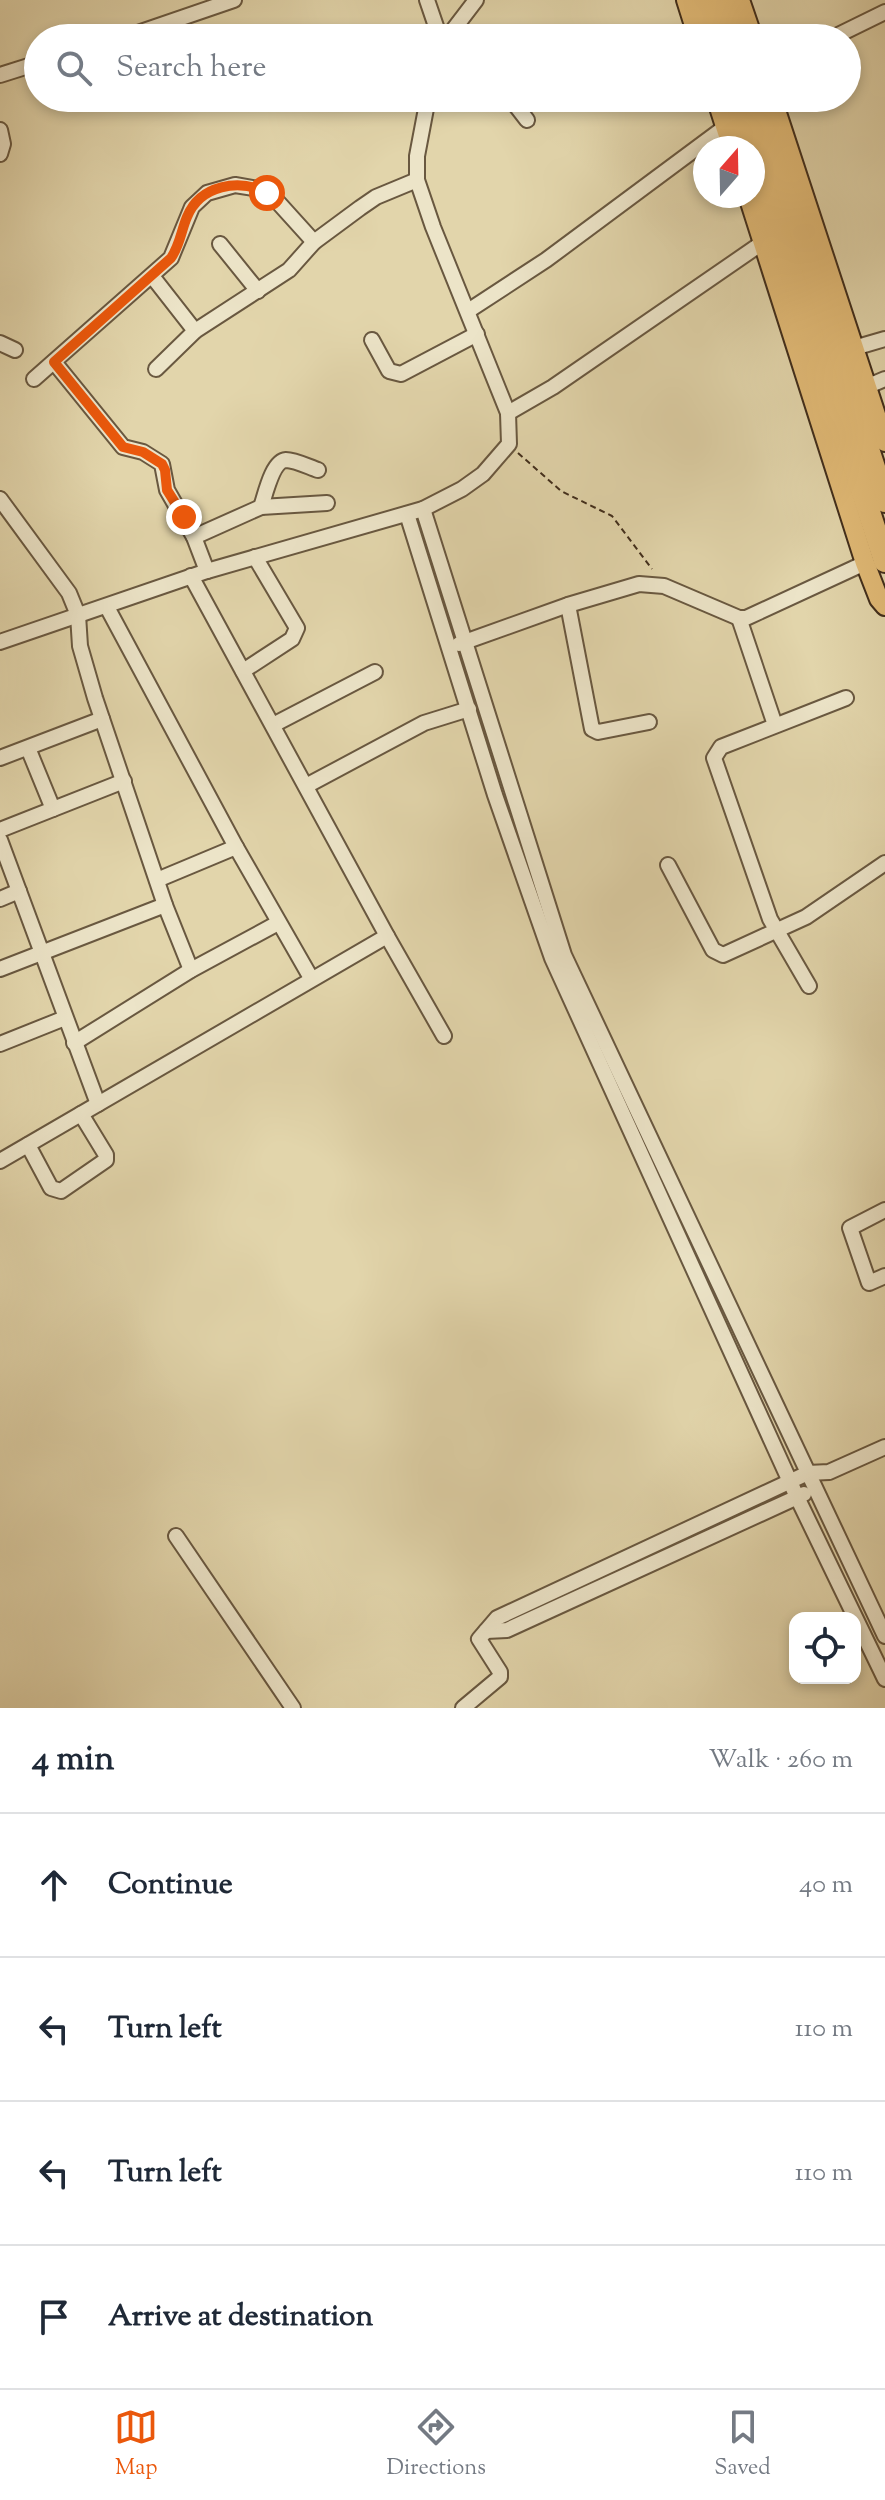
<!DOCTYPE html>
<meta charset="utf-8">
<style>
:root{--surface:#fff;--page:#f6f6f7;--text:#1f2937;--muted:#747a83;--line:#e0e1e3;--accent:#ea580c}
body{margin:0;font-family:"Sorts Mill Goudy",serif;background:var(--page);color:var(--text)}
.controls{position:absolute;right:24px;bottom:24px;display:grid;overflow:hidden;border-radius:16px;box-shadow:0 4px 12px #0003}
.controls button{width:72px;height:72px;display:grid;place-items:center;padding:0;border:0;border-bottom:2px solid var(--line);background:var(--surface);color:var(--text);font:40px sans-serif}
.compass{position:absolute;left:693px;top:136px;width:72px;height:72px;border-radius:50%;background:var(--surface);box-shadow:0 4px 12px #0003;rotate:20deg}
.stop{position:absolute;width:24px;height:24px;margin:-18px;border:6px solid #ea580c;border-radius:50%;background:#fff}
.stop.end{background:#ea580c;border-color:#fff;box-shadow:0 2px 8px #0008}
.list{margin:0;padding:0;list-style:none}
h2{display:flex;justify-content:space-between;align-items:center;height:104px;margin:0;padding:0 32px;font-size:34px}
h2 small{font-size:26px;font-weight:400;color:var(--muted)}
.list li{display:grid;grid-template-columns:52px 1fr auto;gap:24px;align-items:center;box-sizing:border-box;height:144px;padding:0 32px;border-top:2px solid var(--line)}
.list b{display:block;font-size:30px;white-space:nowrap}
.list em{font-size:26px;font-style:normal;color:var(--muted)}
.icon{flex:none;width:44px;height:44px;fill:none;stroke:currentColor;stroke-width:2;stroke-linecap:round;stroke-linejoin:round}
.map{position:relative;flex:none;width:885px;height:1708px;overflow:hidden}
.search{position:absolute;background:var(--surface);box-shadow:0 4px 12px #0003;left:24px;right:24px;top:24px;height:88px;display:flex;align-items:center;gap:20px;box-sizing:border-box;padding:0 28px;border-radius:44px;color:var(--muted);font-size:30px}
.sheet{height:680px;background:var(--surface)}
nav{display:flex;justify-content:space-around;align-items:center;box-sizing:border-box;height:112px;border-top:2px solid var(--line);background:var(--surface);font-size:22px;color:var(--muted)}
nav a{display:grid;justify-items:center;gap:4px}
nav .on{color:var(--accent)}
.map>svg:first-child{display:block}
.lines{fill:none;stroke-linecap:round;stroke-linejoin:round}
.minor-casing{stroke:#695840;stroke-width:18}
.major-casing{stroke:#412e1c;stroke-width:22}
.highway-casing{stroke:#412e1c;stroke-width:26}
.path{stroke:#412e1c;stroke-width:2;stroke-dasharray:6 4;stroke-linecap:butt}
.minor{stroke:#ece4c8;stroke-width:14}
.major{stroke:#e1ba76;stroke-width:18}
.highway{stroke:#e1ba76;stroke-width:22}
.route{stroke:#ea580c;stroke-width:10}
</style>
<div class="map">
<svg width="885" height="1708" viewBox="0 0 885 1708">
<rect width="100%" height="100%" fill="#e2d5ab"/>
<filter id="stains"><feTurbulence type="fractalNoise" baseFrequency=".0025" numOctaves="4"/><feColorMatrix values="0 0 0 0 .2 0 0 0 0 .09 0 0 0 0 .02 0 0 0 .5 -.17"/></filter>
<radialGradient id="worn" r=".72"><stop offset=".6" stop-color="#630" stop-opacity="0"/><stop offset="1" stop-color="#630" stop-opacity=".3"/></radialGradient>
<g class="lines">
<defs>
<g id="minor">
<path d="M427,0L440,38"/>
<path d="M123,38L234,0"/>
<path d="M447,38L476,0"/>
<path d="M832,38L885,12"/>
<path d="M0,75L38,63"/>
<path d="M510,98L527,120"/>
<path d="M0,130L3,144L0,154"/>
<path d="M220,244L258,291"/>
<path d="M152,276L195,331"/>
<path d="M468,311L546,260L725,127"/>
<path d="M372,340L389,371L401,374L477,334"/>
<path d="M0,343L15,350"/>
<path d="M854,348L885,339"/>
<path d="M54,362L123,447L143,452L162,464L167,490L194,537L207,571"/>
<path d="M156,369L195,331L289,270L314,242L360,208L376,197L417,180"/>
<path d="M34,379L171,258L192,207L207,193L235,185L259,189L276,200L314,242"/>
<path d="M866,387L885,379"/>
<path d="M508,413L553,387L762,243"/>
<path d="M0,499L69,593L78,615L80,646L95,698L165,905L191,970"/>
<path d="M261,507C265,496 272,461 286,460C295,460 309,467 318,470"/>
<path d="M423,509L564,955L885,1636"/>
<path d="M407,514L495,795L552,958L797,1497L885,1679"/>
<path d="M194,537L261,507L327,503"/>
<path d="M191,576L387,936L444,1036"/>
<path d="M568,605L592,729L598,732L649,722"/>
<path d="M107,607L236,847L311,978"/>
<path d="M739,618L775,725"/>
<path d="M0,642L207,571L423,509L462,489L483,474L509,444L508,413L433,227L417,180V156L428,98"/>
<path d="M459,644L568,605L639,584L664,586L739,618H746L865,563"/>
<path d="M243,671L292,639L297,628L255,557"/>
<path d="M273,725L375,672"/>
<path d="M28,748L53,809"/>
<path d="M0,758L102,719"/>
<path d="M306,786L424,723L469,709"/>
<path d="M0,830L124,781"/>
<path d="M0,840L98,1104"/>
<path d="M668,865L713,950L723,955L806,917L885,863"/>
<path d="M157,880L236,847"/>
<path d="M0,899L19,891"/>
<path d="M0,969L165,905"/>
<path d="M809,986L770,919L714,758L721,747L846,698"/>
<path d="M74,1043L191,970L278,923"/>
<path d="M0,1044L65,1018"/>
<path d="M28,1145L51,1188L61,1191L106,1160V1155L81,1114"/>
<path d="M0,1161L387,936"/>
<path d="M885,1210L850,1228L869,1283L885,1276"/>
<path d="M176,1536L293,1708"/>
<path d="M486,1631L507,1630L804,1494"/>
<path d="M463,1708L500,1677V1672L479,1639L497,1618L808,1473L829,1472L885,1447"/>
</g>
<g id="major">
<path d="M686,0L698,38"/>
<path d="M740,0L753,38"/>
<path d="M716,98L732,148"/>
<path d="M772,98L885,442"/>
<path d="M748,196L865,563L879,599L885,606"/>
</g>
<g id="highway">
<path d="M703,0L715,38"/>
<path d="M722,0L734,38"/>
<path d="M735,98L751,148"/>
<path d="M753,98L885,501"/>
<path d="M753,155L885,561"/>
</g>
</defs>
<use href="#minor" class="minor-casing"/>
<use href="#major" class="major-casing"/>
<use href="#highway" class="highway-casing"/>
<path class="path" d="M518,453L561,491L612,516L652,569"/>
<use href="#minor" class="minor"/>
<use href="#major" class="major"/>
<use href="#highway" class="highway"/>
</g>
<g class="lines">
<path class="route" d="M184,517L167,490L165,470L162,464L143,452L123,447L54,362L171,258C180,245 181,231 187,217C200,185 239,178 267,193"/>
</g>
<rect width="100%" height="100%" filter="url(#stains)"/>
<rect width="100%" height="100%" fill="url(#worn)"/>
</svg>
<div class="controls">
<button><svg class="icon" aria-label="locate" viewBox="0 0 24 24"><circle cx="12" cy="12" r="6"/><path d="M12 2v4M12 18v4M2 12h4M18 12h4"/></svg></button>
</div>
<svg class="compass" viewBox="-18 -18 36 36"><path d="M0-13l5 13h-10z" fill="#e53935"/><path d="M0 13l5-13h-10z" fill="#747a83"/></svg>
<div class="stop" style="left:267px;top:193px"></div>
<div class="stop end" style="left:184px;top:517px"></div>
<div class="search"><svg class="icon" aria-label="search" viewBox="0 0 24 24"><circle cx="10" cy="10" r="6"/><path d="M15 15l6 6"/></svg>Search here</div>
</div>
<section class="sheet">
<h2>4 min<small>Walk · 260 m</small></h2>
<ul class="list">
<li><svg class="icon" aria-label="ahead" viewBox="0 0 24 24"><path d="M12 20V5M6 11l6-6 6 6"/></svg><div><b>Continue</b></div><em>40 m</em></li>
<li><svg class="icon" aria-label="left" viewBox="0 0 24 24"><path d="M17 20v-9H6M10 6l-5 5 5 5"/></svg><div><b>Turn left</b></div><em>110 m</em></li>
<li><svg class="icon" aria-label="left" viewBox="0 0 24 24"><path d="M17 20v-9H6M10 6l-5 5 5 5"/></svg><div><b>Turn left</b></div><em>110 m</em></li>
<li><svg class="icon" aria-label="arrive" viewBox="0 0 24 24"><path d="M6 21V4h12l-3 4 3 4H6"/></svg><div><b>Arrive at destination</b></div></li>
</ul>
</section>
<nav>
<a class="on"><svg class="icon" aria-label="map" viewBox="0 0 24 24"><path d="M3 6l6-2 6 2 6-2v14l-6 2-6-2-6 2zM9 4v14M15 6v14"/></svg>Map</a>
<a><svg class="icon" aria-label="directions" viewBox="0 0 24 24"><path d="M12 3l9 9-9 9-9-9zM9 14v-3h6M13 9l2 2-2 2"/></svg>Directions</a>
<a><svg class="icon" aria-label="saved" viewBox="0 0 24 24"><path d="M7 4h10v16l-5-4-5 4z"/></svg>Saved</a>
</nav>
